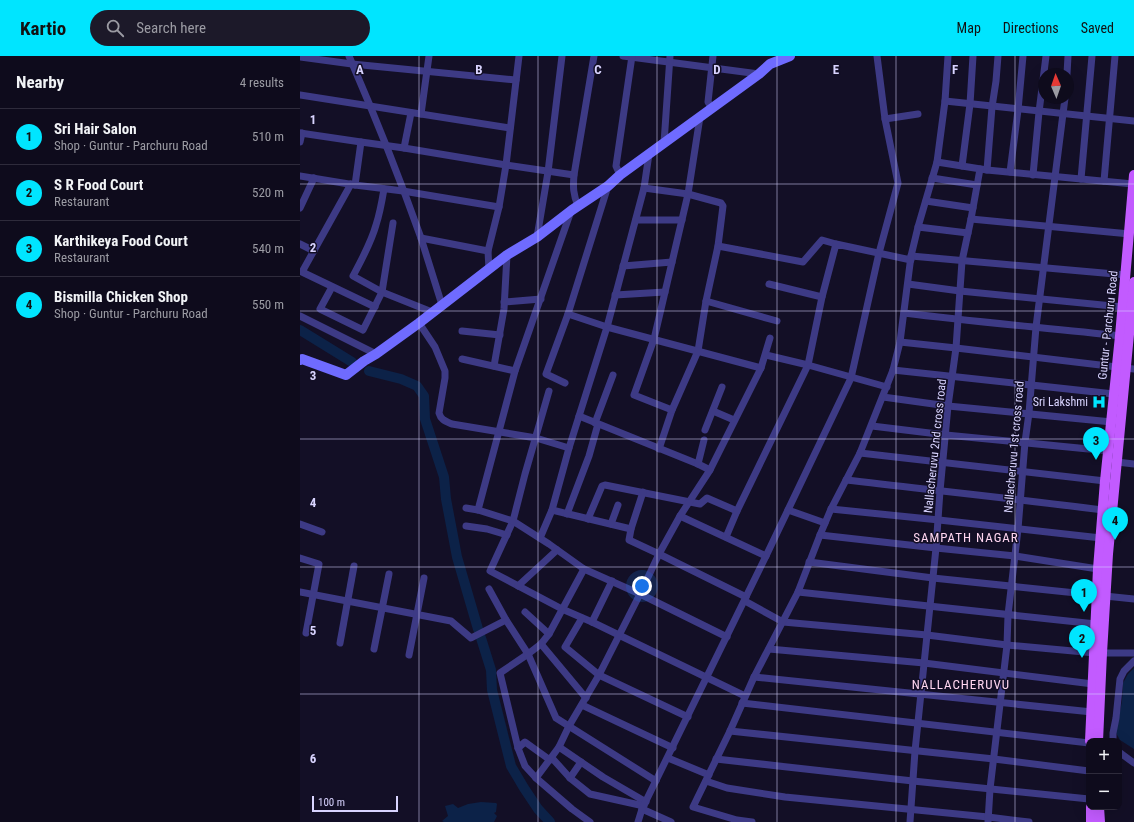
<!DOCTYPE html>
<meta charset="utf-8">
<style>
:root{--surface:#0e0b1c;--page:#1c1929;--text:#f1f3f6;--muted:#9b9ba3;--line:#2e2b3b;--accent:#00e5ff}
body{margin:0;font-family:"Roboto Condensed",sans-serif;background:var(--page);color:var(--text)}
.controls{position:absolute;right:12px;bottom:12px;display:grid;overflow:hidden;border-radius:8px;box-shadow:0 4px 16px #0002}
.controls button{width:36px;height:36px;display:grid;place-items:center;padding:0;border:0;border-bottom:1px solid var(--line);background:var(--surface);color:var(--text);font:20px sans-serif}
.compass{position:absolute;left:738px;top:12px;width:36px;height:36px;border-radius:50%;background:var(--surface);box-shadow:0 4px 16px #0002;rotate:358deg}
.scale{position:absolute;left:12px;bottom:10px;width:86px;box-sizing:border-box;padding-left:4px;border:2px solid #d9d4ff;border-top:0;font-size:11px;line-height:14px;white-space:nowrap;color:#d9d4ff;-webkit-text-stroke:3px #130f26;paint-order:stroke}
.you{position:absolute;left:342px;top:530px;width:14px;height:14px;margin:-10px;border:3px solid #fff;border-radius:50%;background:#1a73e8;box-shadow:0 0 0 6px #1a73e833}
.badge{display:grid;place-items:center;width:26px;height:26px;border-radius:50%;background:var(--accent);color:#111;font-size:13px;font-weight:700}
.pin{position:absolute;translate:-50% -33px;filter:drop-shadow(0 1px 2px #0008)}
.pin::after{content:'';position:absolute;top:21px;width:14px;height:12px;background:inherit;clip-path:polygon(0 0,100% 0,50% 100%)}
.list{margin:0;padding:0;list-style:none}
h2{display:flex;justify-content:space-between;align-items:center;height:52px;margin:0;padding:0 16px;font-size:17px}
h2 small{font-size:13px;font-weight:400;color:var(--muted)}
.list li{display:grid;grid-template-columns:26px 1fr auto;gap:12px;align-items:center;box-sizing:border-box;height:56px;padding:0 16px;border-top:1px solid var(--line)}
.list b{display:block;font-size:15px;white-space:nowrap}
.list p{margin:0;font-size:13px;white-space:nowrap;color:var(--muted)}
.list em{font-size:13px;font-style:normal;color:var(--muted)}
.icon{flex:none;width:22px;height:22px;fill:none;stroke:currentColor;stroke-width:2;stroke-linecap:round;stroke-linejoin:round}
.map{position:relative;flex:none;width:834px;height:766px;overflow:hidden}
header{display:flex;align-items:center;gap:24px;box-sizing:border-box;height:56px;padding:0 20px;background:var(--accent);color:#111}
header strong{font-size:19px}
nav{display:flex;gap:22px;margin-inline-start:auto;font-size:14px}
.search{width:280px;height:36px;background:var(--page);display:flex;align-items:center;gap:10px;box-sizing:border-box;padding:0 14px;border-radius:22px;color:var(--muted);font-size:15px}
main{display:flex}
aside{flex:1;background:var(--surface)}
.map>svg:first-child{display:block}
.water{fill:#0c2248}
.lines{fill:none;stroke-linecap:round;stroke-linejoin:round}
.river{stroke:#0c2248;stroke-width:10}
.minor{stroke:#3d3a85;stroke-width:7}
.secondary{stroke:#6f6bff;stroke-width:10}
.primary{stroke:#c25bff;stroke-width:10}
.grid{fill:none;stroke:#d9d4ff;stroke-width:1;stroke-opacity:0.55}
.labels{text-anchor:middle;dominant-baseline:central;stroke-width:3;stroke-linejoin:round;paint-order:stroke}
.street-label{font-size:12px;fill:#d9d4ff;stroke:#130f26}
.poi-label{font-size:12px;fill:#d9d4ff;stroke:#130f26;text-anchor:end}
.neighbourhood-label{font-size:13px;letter-spacing:1px;fill:#ffd6f0;stroke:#130f26}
.grid-label{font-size:13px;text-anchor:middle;font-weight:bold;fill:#d9d4ff;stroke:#130f26;stroke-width:3;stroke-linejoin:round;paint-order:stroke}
</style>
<header>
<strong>Kartio</strong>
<div class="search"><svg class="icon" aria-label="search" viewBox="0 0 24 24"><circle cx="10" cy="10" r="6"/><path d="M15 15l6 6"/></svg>Search here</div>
<nav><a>Map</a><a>Directions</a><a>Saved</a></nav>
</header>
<main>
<aside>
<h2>Nearby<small>4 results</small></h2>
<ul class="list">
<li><span class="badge">1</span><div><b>Sri Hair Salon</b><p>Shop · Guntur - Parchuru Road</p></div><em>510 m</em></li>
<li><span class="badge">2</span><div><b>S R Food Court</b><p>Restaurant</p></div><em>520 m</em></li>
<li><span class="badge">3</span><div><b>Karthikeya Food Court</b><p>Restaurant</p></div><em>540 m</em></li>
<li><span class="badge">4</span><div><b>Bismilla Chicken Shop</b><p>Shop · Guntur - Parchuru Road</p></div><em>550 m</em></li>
</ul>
</aside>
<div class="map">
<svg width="834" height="766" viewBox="0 0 834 766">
<rect width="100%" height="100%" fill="#130f26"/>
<g class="water">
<path d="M834,612V693L820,684L816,677L822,645L823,627L828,618Z"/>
<path d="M181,746L196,747L197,748L196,756L194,757L197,760L194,766H144L142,765L148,760L145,750L153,748L158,752L168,748Z"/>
</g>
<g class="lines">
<g class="river">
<path d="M0,274L52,306"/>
<path d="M69,315L101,323L117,330L124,340L125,363L144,421L146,443L157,501L178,573"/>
<path d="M181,582L191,614L192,634L211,710L224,732L238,753L250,766"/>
</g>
<g class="minor">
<path d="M49,0C75,60 99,120 121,182C128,204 135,227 142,249"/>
<path d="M323,0L459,18"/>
<path d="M0,1L52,8L216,24"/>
<path d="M767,18L768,0"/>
<path d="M0,39L210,72"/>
<path d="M645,45L834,65"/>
<path d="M412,52L408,46L413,0"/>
<path d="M121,58L129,0"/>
<path d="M585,63L618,58"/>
<path d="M0,77L61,86L104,92L206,109L274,119L294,0"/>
<path d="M0,86L2,77"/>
<path d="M364,87L370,0"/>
<path d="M104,92L111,57"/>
<path d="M637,106L687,114L833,128"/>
<path d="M662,110L670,48L673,0"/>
<path d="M687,114L692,51L696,25L698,0"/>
<path d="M710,116L718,54L723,0"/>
<path d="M274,119C273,131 273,138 278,150"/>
<path d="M320,119L316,110L332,0"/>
<path d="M733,119L739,56L746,0"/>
<path d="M0,120L55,129L103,135L199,151"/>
<path d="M632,122L677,129"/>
<path d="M781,123L792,0"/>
<path d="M804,125L815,0"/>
<path d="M51,128L2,216L75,251"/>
<path d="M55,129L61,86"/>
<path d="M344,132L388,138L421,147L423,150L418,190L406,245L398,295L372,354L359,393"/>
<path d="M84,133C82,145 80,157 76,169C71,187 62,203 53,220L82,236L132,256"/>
<path d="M626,145L673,152"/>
<path d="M0,152L14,122"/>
<path d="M671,163L830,178"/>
<path d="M336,164H382"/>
<path d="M618,171L668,177"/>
<path d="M237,181L248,116L262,0"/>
<path d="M121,182L188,195"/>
<path d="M0,188L14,195"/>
<path d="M418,190L503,206L522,184L536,188"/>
<path d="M611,200L826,219"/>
<path d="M323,210L372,206"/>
<path d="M189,214L188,195L199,151L206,109L219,0"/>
<path d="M469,228L522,241"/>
<path d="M608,228L660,235L823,251"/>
<path d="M32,231L20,253L63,274L82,236L93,167"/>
<path d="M315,239L365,236"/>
<path d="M406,245L477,265"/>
<path d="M204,246L241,243"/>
<path d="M604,257C676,266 748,272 820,280"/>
<path d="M268,258L307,271L461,312"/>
<path d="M0,260L76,298"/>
<path d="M119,267L135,291L145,315V322L139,357C141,364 145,365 152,368L236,382L269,392"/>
<path d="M162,275L200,279"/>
<path d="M600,286L656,292L834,313"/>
<path d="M466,299L508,309L587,331"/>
<path d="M162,303L215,315"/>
<path d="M194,310L204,253L207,199"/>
<path d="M593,314L814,338"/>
<path d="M265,327L246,318L268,258L308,130"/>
<path d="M249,335L225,418L213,465L190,515L262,553L292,566L445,640"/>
<path d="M583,341L648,350L812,366"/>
<path d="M372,354L334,339L354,283L388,138L400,61"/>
<path d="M413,355L434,364"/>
<path d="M279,360L398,408L410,414"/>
<path d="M295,367L313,319"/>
<path d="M572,370L646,379L809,395"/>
<path d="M405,374L422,331"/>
<path d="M560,397C642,407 724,415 805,425"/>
<path d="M817,406L834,408"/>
<path d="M398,408L404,384"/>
<path d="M546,424C632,434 718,443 803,454"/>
<path d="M166,452L178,454L213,465L249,488L284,513L340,538L427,581"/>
<path d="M531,453L639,464L801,482"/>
<path d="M178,454L215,315L271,155"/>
<path d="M252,454L331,473L329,484L359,498L446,541"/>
<path d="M488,454L525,467"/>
<path d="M267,458L289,400L298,368"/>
<path d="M380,460L466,500"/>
<path d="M288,463L302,430L305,429L400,448L407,442L437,455"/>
<path d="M0,468L22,476"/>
<path d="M311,468L318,449"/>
<path d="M166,470L187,473L207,479"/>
<path d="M331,473L343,436"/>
<path d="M520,479L636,492L715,500L798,513"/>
<path d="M426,481L437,455L508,309L522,241L536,188L611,204"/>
<path d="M240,482L252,454L269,392L307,271L344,132L349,98"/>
<path d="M0,502L19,508L6,577"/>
<path d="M509,506L633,522L834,543"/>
<path d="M284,513L249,578L241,588L228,598L200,617L218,692L225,710L236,722L272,753L290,766"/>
<path d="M218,530L257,494"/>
<path d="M189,533L206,564L228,598L256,662L356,725"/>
<path d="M0,536L151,565L171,582L206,564"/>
<path d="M498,536L796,568"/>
<path d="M445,545L483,566L627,579L707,589L795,597"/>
<path d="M225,556L249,578"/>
<path d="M282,562L265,591L299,619L388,661"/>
<path d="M292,566L312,525"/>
<path d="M40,587L54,510"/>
<path d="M241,588L286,642"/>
<path d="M74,593L89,518"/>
<path d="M469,593L624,607L793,628"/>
<path d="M802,597H834"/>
<path d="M109,599L124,522"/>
<path d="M454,621L792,656"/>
<path d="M442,647L789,687"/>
<path d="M282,649L373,692"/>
<path d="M430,675L694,703L789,715"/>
<path d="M813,685V677L816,662L820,623L824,615L834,605"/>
<path d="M259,691L303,721L346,746"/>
<path d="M218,692L225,686L250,704"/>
<path d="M819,696L834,707"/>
<path d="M252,702L270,722L290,738L344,750"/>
<path d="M368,702L409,719"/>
<path d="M416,703L613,725L789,743"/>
<path d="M236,722L259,691L269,670L299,619L340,538L359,498L380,460L410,414L461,312L470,282"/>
<path d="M270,722L281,706"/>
<path d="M406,725L427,732L485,741L688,761L729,766"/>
<path d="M342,753L371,766"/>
<path d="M338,766L342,753L466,500L551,322L579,197L598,127L585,63L577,0"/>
<path d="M452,766L437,764L393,751L430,675L454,621L498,536L520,479L531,453L560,397L593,314L600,286L611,200L618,171L637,106L645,45L648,0"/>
<path d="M610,766L615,695L636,492L640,435L648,350L656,292L662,205L671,163L680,113"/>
<path d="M688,766L690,733L707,589L708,559L718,473L725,386L729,357L736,271L765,42"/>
</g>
<path class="secondary" d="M0,304L2,303L46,319L64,305L76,298L119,267L207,199L237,181L272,154L308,130L320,119L459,18L470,8L490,0"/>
<g class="primary">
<path d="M790,685L798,513L805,425L820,280L834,119"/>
<path d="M798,685L802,597L808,498L834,226"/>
<path d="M791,751V766"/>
<path d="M799,751L800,766"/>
</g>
</g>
<path class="grid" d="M119,0V766M238,0V766M357,0V766M477,0V766M596,0V766M715,0V766M0,128H834M0,255H834M0,383H834M0,511H834M0,638H834"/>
<defs>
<symbol id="hospital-bare" viewBox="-9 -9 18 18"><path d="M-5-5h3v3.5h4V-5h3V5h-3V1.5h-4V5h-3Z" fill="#00e5ff" stroke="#130f26" stroke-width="2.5" paint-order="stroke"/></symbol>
</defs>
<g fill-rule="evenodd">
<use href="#hospital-bare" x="789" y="336" width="20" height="20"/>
</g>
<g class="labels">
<g class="street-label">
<text transform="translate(808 269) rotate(-84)">Guntur - Parchuru Road</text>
<text transform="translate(635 390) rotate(-84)">Nallacheruvu 2nd cross road</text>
<text transform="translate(714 391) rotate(-85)">Nallacheruvu 1st cross road</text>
</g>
<g class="poi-label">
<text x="788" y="346">Sri Lakshmi</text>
</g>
<g class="neighbourhood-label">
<text x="666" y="481">SAMPATH NAGAR</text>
<text x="661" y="628">NALLACHERUVU</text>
</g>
</g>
<g class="grid-label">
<text x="60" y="18">A</text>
<text x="179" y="18">B</text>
<text x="298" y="18">C</text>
<text x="417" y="18">D</text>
<text x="536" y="18">E</text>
<text x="655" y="18">F</text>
<text x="13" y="68">1</text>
<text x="13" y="196">2</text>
<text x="13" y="324">3</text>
<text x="13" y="451">4</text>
<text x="13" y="579">5</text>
<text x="13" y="707">6</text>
</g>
</svg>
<div class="controls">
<button>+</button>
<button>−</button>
</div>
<svg class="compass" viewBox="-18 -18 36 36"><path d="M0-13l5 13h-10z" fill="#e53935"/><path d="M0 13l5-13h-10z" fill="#9b9ba3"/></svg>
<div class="scale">100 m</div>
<div class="you"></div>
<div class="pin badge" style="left:784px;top:556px">1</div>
<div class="pin badge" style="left:782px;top:602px">2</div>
<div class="pin badge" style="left:796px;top:404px">3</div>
<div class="pin badge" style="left:815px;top:484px">4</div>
</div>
</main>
